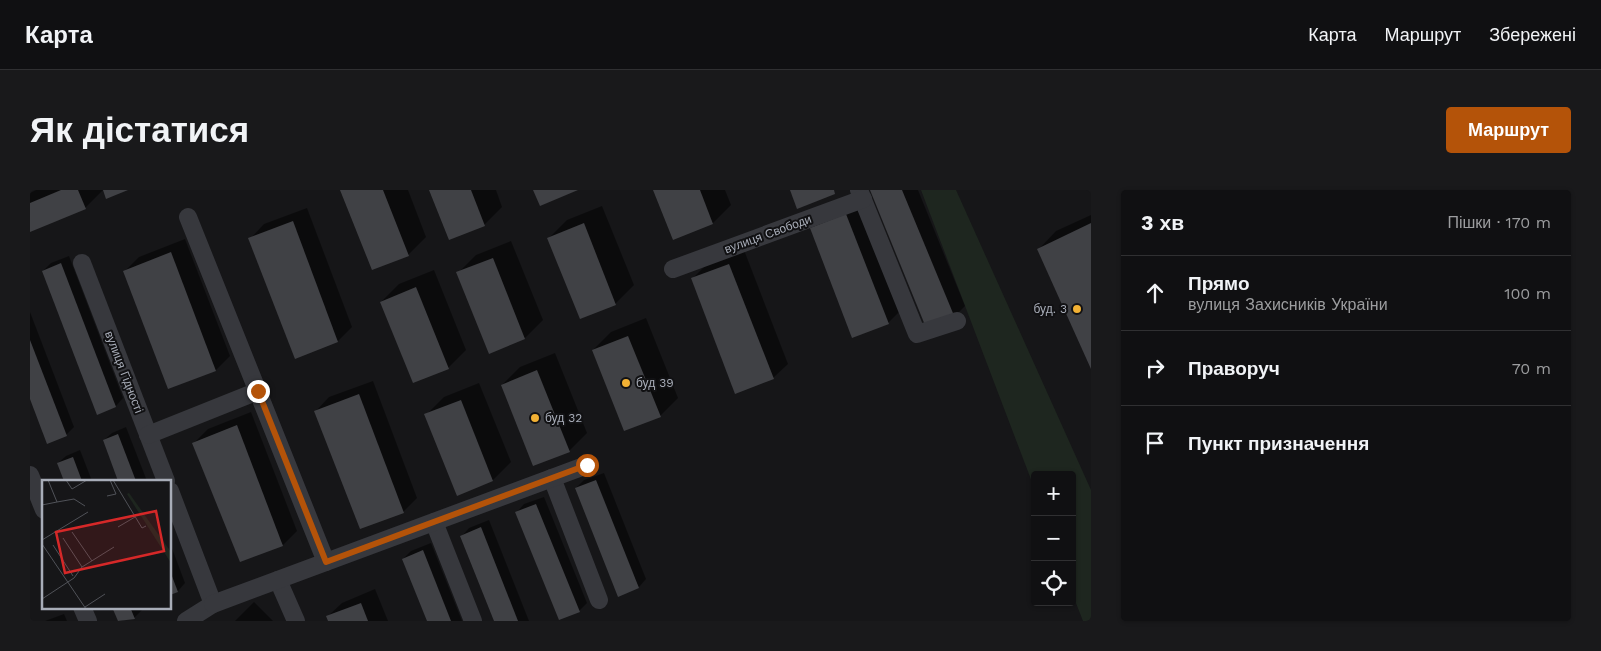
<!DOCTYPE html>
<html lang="uk">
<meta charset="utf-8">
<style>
:root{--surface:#101012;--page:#19191b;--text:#f1f3f6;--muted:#9c9d9f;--line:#303032;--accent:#b45309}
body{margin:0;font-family:"Work Sans",sans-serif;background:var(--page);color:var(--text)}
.controls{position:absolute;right:15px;bottom:15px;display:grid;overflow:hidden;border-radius:5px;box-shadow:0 1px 4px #0004}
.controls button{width:45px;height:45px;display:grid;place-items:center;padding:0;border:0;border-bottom:1px solid var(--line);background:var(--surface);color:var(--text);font:25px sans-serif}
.stop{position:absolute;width:15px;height:15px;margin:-11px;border:4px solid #b45309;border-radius:50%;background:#fff}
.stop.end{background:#b45309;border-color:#fff;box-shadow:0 1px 5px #0008}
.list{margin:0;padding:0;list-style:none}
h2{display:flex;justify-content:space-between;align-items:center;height:65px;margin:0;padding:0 20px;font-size:21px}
h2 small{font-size:16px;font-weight:400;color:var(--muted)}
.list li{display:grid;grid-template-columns:32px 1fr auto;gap:15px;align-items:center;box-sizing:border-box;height:75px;padding:0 20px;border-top:1px solid var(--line)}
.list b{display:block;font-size:19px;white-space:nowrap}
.list p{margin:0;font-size:16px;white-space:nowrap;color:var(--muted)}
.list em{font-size:16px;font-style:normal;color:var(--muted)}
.icon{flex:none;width:28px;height:28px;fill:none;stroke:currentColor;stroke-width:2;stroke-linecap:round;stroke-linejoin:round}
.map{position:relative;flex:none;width:1061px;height:431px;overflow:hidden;border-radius:5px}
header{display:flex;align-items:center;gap:30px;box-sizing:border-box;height:70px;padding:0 25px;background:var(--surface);border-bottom:1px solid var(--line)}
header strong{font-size:24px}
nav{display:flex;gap:28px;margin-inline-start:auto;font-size:18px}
.intro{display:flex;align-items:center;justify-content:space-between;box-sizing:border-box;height:120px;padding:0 30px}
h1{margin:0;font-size:35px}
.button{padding:12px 22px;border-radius:5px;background:var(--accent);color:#fff;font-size:18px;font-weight:700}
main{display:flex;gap:30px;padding:0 30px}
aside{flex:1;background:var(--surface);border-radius:5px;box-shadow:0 1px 4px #0004}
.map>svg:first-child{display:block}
.green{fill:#1e261f}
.shadow{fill:#0007}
.building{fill:#404145}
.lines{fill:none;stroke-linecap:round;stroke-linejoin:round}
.minor{stroke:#37383d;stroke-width:18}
.route{stroke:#b45309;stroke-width:6}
.poi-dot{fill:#f2b134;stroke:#111113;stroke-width:2}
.labels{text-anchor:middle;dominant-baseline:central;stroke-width:4;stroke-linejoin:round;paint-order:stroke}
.street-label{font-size:12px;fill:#a8adb8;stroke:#111113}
.poi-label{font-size:12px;fill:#a8adb8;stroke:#111113;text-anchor:start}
.inset-road{fill:none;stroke:#505258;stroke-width:1}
.view{fill:#d62828;fill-opacity:0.15;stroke:#d62828;stroke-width:2.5}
.inset-edge{fill:none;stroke:#a8adb8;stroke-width:2.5}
</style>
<header>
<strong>Карта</strong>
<nav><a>Карта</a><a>Маршрут</a><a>Збережені</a></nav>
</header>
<div class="intro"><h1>Як дістатися</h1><a class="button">Маршрут</a></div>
<main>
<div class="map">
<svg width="1061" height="431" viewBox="0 0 1061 431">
<rect width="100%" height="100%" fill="#161618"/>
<path class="green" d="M891,0H926L1061,300V431H1053L1042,403V285H1005V300Z"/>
<g class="shadow">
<path d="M6,0H73L55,18L0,40V3Z"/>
<path d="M312,0H378L396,47L378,65Z"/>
<path d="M400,0H466L472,17L454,35Z"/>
<path d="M624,0H695L701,15L683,33L644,48Z"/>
<path d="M841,0H888L935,116L924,127Z"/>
<path d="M835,7L876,115L858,133L781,39L799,20Z"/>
<path d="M572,16L604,95L585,114L551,128L519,48L537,30Z"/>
<path d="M277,18L322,137L308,151L220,49L234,34Z"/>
<path d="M1061,25V176L1008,60L1026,41Z"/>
<path d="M155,49L200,166L186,180L139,197L95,81L109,67Z"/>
<path d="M481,51L513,130L495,148L428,83L446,65Z"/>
<path d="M714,60L758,174L743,188L662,89L676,75Z"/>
<path d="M39,66L93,208L86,216L13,81L21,73Z"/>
<path d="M404,80L436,160L418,178L351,112L369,94Z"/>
<path d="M0,122L44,237L36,245L0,206Z"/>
<path d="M616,128L648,208L630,226L563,160L581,142Z"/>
<path d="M525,163L557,243L539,261L472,195L490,177Z"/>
<path d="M343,191L387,308L373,322L285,222L299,207Z"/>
<path d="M449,193L481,272L463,290L428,304L396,225L414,207Z"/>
<path d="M221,222L267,341L253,355L164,253L178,239Z"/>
<path d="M96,237L117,291H90L74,250L82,243Z"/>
<path d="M50,260L62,291H35L28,273L36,266Z"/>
<path d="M574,283L616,389L609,397L546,298L554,290Z"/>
<path d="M514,307L557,413L549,421L487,322L494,314Z"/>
<path d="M459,330L499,431H465L432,346L439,338Z"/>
<path d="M140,353L155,393L148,401L140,404Z"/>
<path d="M401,353L432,431H398L373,369L381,361Z"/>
<path d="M345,399L358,431H299L297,427L312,413Z"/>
<path d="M224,412L243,431H205Z"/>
<path d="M84,417H111L112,420L104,428L89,431Z"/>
<path d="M34,424L37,431H15Z"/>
</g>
<g class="building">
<path d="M31,0H48L56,19L0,42V13Z"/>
<path d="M73,0H98L76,9Z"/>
<path d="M310,0H353L379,66L342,80Z"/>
<path d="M399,0H441L455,36L419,50Z"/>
<path d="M503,0H548L510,16Z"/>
<path d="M623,0H670L683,34L643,50Z"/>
<path d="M760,0H804L805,4L767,19Z"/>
<path d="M840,0H872L925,128L897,140Z"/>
<path d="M816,24L859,134L822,148L780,38Z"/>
<path d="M263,31L308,152L265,169L218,48Z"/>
<path d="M554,33L586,115L550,129L517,48Z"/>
<path d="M1061,33V179L1007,59Z"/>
<path d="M141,62L186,181L138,199L93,81Z"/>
<path d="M463,68L495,149L459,164L426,82Z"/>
<path d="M31,73L86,217L67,225L12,81Z"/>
<path d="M699,74L744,189L705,204L661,88Z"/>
<path d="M386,97L419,179L383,193L350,112Z"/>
<path d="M598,146L631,227L594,241L562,160Z"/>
<path d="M0,150L37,246L17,254L0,209Z"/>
<path d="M507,180L540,262L503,276L471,195Z"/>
<path d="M329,204L374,323L330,339L284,221Z"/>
<path d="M431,210L463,291L427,306L394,224Z"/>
<path d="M207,235L253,356L210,372L162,253Z"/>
<path d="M88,244L106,291H88L73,250Z"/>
<path d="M43,267L52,291H34L27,273Z"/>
<path d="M566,290L609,398L588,407L545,298Z"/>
<path d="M506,314L550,422L529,430L485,322Z"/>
<path d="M451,337L488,431H464L430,346Z"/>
<path d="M393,360L421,431H397L372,369Z"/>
<path d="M140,381L148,402L140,405Z"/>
<path d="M331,413L338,431H298L296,426Z"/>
<path d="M82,417H100L105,429L88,431Z"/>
</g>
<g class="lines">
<g class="minor">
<path d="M829,0L887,144L927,131"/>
<path d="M158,27L296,372"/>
<path d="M52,73L136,291"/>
<path d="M643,79L833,9"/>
<path d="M118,245L228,201"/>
<path d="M0,285L14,320"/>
<path d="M522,288L569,410"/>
<path d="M140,301L183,414L156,431"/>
<path d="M404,332L443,431"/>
<path d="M248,390L266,431"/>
<path d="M183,414L557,275"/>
<path d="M52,417L58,431"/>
</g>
</g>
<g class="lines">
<path class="route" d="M228,201L296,372L557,275"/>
</g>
<g class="poi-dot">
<circle cx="1047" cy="119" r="5"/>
<circle cx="596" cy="193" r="5"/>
<circle cx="505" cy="228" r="5"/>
</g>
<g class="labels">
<g class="street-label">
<text transform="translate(738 44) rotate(-20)">вулиця Свободи</text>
<text transform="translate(94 182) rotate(69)">вулиця Гідності</text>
</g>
<g class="poi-label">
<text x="1037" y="119" text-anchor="end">буд. 3</text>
<text x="606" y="193">буд 39</text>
<text x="515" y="228">буд 32</text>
</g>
</g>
<g transform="translate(12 290)">
<rect width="129" height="129" fill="#161618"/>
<path d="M87,13L129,72V83L85,14Z" fill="#1e261f"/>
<path class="inset-road" d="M24,0L30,9L45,0M71,0L100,48L104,46M65,16L74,14L68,0M15,22L32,19L43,26M0,25L15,22L6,0M76,47L93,37M30,52L50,81M0,60L46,32M0,64L44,129M11,65L31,96M40,87L72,67M0,119L32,98L40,87L21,58M43,127L63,114"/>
<path class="view" d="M114,31L122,71L23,93L14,52Z"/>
<rect width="129" height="129" class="inset-edge"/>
</g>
</svg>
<div class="controls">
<button>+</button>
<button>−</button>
<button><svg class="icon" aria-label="locate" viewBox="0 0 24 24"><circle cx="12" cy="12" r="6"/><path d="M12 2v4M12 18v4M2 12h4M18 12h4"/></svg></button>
</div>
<div class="stop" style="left:557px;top:275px"></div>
<div class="stop end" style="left:228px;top:201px"></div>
</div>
<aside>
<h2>3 хв<small>Пішки · 170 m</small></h2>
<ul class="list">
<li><svg class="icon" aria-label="ahead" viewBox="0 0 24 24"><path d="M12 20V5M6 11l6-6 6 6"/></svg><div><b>Прямо</b><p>вулиця Захисників України</p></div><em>100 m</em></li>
<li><svg class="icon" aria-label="right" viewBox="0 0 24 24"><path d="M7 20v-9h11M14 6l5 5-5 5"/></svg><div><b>Праворуч</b></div><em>70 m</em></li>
<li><svg class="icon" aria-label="arrive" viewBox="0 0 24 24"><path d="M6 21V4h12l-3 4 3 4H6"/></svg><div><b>Пункт призначення</b></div></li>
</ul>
</aside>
</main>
